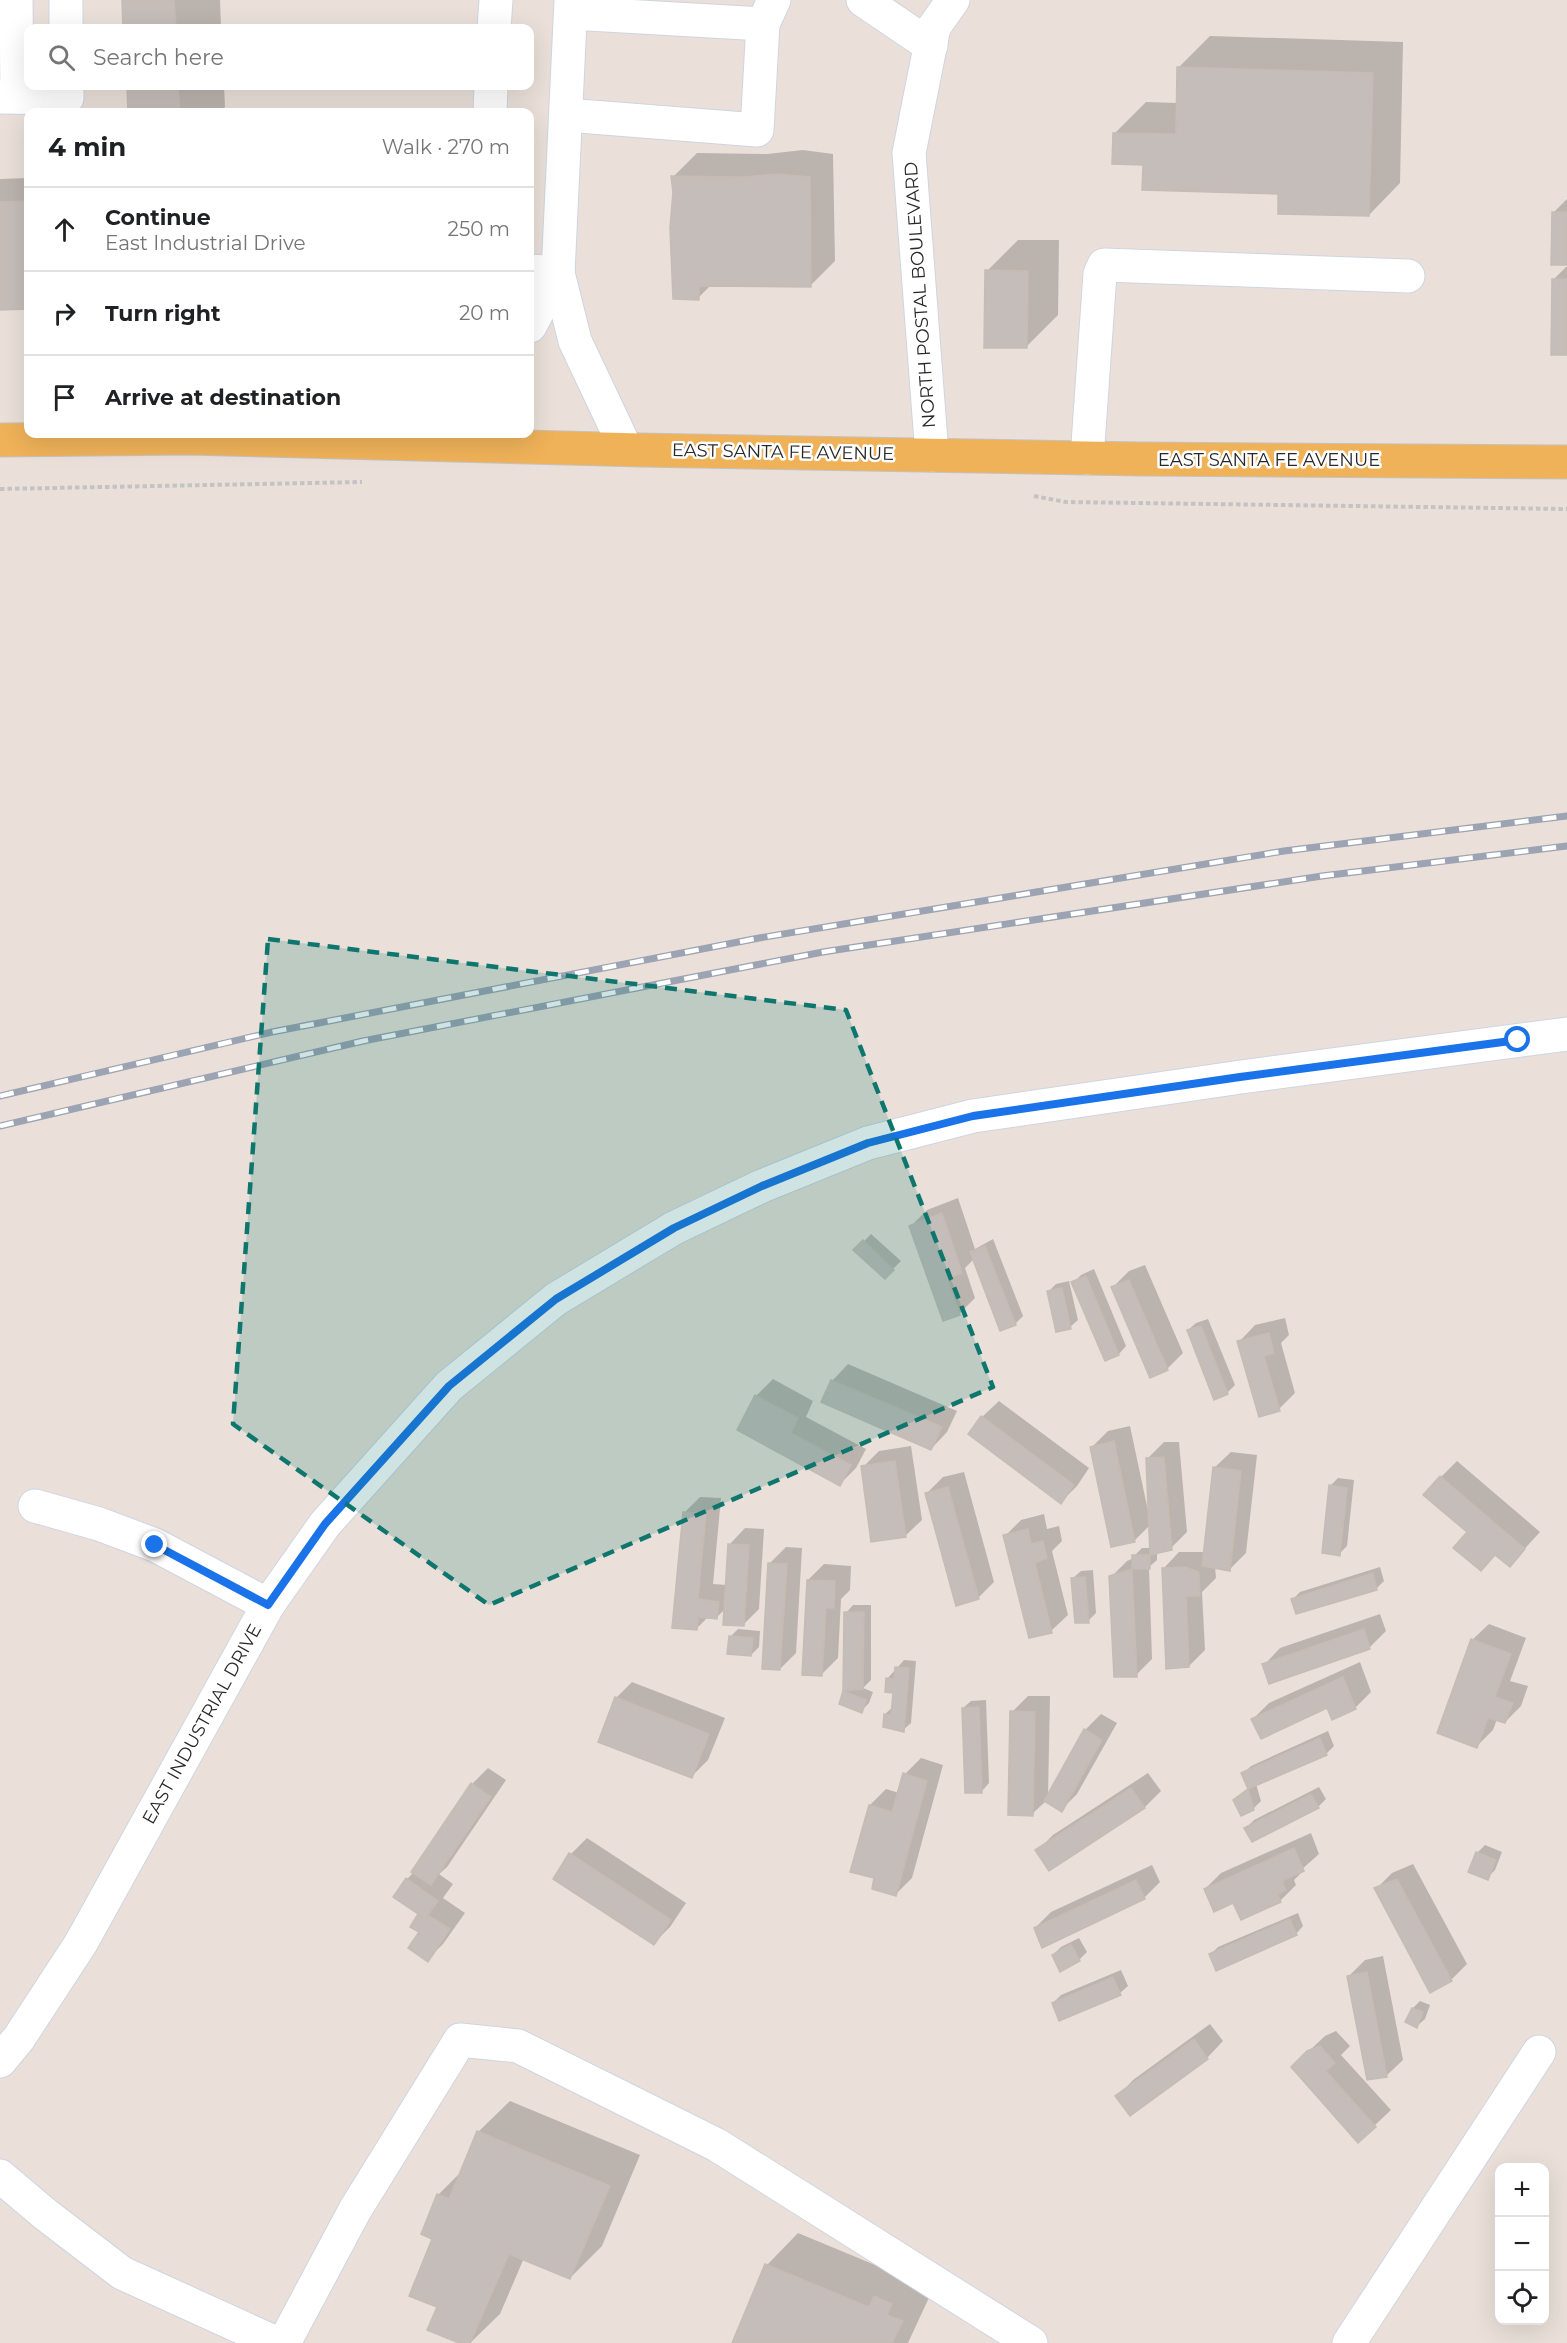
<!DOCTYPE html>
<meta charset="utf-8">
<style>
:root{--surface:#fff;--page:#f6f6f6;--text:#202124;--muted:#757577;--line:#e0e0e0}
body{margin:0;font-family:Montserrat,sans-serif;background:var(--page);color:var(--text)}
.controls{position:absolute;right:18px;bottom:18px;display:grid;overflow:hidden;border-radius:12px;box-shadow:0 6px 24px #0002}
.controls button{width:54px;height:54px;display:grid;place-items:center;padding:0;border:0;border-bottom:2px solid var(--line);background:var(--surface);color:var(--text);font:30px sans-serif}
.stop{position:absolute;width:18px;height:18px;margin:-14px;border:4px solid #1a73e8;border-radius:50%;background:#fff}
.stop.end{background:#1a73e8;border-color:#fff;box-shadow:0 2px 6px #0008}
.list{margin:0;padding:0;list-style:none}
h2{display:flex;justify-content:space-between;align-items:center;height:78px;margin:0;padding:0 24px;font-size:26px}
h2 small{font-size:20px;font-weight:400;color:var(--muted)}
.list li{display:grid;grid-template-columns:39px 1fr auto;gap:18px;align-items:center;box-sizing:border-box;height:84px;padding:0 24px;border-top:2px solid var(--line)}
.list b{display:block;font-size:22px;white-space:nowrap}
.list p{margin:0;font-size:20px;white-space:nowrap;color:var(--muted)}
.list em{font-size:20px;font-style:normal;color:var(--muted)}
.icon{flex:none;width:33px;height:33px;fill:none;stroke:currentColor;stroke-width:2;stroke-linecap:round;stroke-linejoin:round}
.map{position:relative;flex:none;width:1567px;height:2343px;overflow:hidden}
.search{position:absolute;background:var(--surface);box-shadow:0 6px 24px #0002;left:24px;top:24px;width:510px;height:66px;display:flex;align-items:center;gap:15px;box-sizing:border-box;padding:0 21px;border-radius:12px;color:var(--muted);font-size:22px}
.panel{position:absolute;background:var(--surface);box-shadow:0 6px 24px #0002;left:24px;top:108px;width:510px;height:330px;border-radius:12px}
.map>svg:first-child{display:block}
.shadow{fill:#0003}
.building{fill:#c5bdb9;stroke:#c5bcb3;stroke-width:1.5}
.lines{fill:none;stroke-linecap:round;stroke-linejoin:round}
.minor-casing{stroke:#ced5e1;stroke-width:35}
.major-casing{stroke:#c3c3c3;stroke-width:35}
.path{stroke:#c3c3c3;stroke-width:4;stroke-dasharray:4.5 3;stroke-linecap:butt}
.minor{stroke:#fff;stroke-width:33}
.major{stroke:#efb259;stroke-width:33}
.rail-casing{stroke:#9ca3b2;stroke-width:7}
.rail{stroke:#fff;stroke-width:4.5;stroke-dasharray:14;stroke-linecap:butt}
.route{stroke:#1a73e8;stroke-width:8}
.marked{fill:#0f766e;fill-opacity:0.2;stroke:#0f766e;stroke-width:4.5;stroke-dasharray:12 8;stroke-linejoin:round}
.labels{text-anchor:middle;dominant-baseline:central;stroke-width:5;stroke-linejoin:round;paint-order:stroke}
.street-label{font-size:18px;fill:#282828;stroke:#fff}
</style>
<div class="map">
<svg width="1567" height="2343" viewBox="0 0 1567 2343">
<rect width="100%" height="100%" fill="#eae0d9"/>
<g class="shadow">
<path d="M123,0H220L221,28H125Z"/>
<path d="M1210,36L1403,42L1400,183L1369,215L1145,163L1115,133L1146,102L1178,103L1179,67Z"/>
<path d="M128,86H224L225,107L219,112H130Z"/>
<path d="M803,150L833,154L835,261L811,285L712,284L698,298L673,177L697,153L767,154Z"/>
<path d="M28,178V308H0V179Z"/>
<path d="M1567,199V264L1553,213Z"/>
<path d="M1018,240H1059L1058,315L1027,346L987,271Z"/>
<path d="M1567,266V354L1554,279Z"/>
<path d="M958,1198L975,1249L993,1239L1023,1316L1015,1324L974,1259L965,1268L975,1298L959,1314L911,1226L927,1210Z"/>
<path d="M871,1234L901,1261L885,1277L856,1250Z"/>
<path d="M1145,1265L1183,1353L1167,1369L1113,1287L1129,1271Z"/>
<path d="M1094,1269L1126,1346L1119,1354L1105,1359L1073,1283L1081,1275Z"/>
<path d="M1069,1281L1078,1320L1070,1327L1048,1292L1056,1284Z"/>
<path d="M1285,1318L1289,1335L1281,1343L1295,1393L1279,1409L1239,1342L1255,1325Z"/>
<path d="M1208,1319L1235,1385L1227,1393L1188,1330L1196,1323Z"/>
<path d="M848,1364L957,1411L947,1432L931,1449L823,1402L832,1381Z"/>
<path d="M773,1379L813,1401L806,1417L866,1449L856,1468L840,1484L739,1429L756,1396Z"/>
<path d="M999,1401L1089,1468L1077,1486L1061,1502L982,1417Z"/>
<path d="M1130,1426L1148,1511H1150L1147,1459L1164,1442H1179L1187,1532L1171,1548L1157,1552V1560L1149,1567L1152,1659L1136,1675L1111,1577L1127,1561L1134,1558V1556L1142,1548H1151L1150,1525L1135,1540L1112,1545L1092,1447L1108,1431Z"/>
<path d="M911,1446L922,1520L905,1536L863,1467L879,1451Z"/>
<path d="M1231,1452L1257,1455L1246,1553L1230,1569L1215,1567L1216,1578L1202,1592L1205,1650L1189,1666L1163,1569L1179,1552H1205L1214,1468Z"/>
<path d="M1457,1461L1540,1532L1510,1565L1496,1554L1481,1569L1469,1532L1441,1477Z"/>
<path d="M964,1472L994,1582L978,1598L927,1493L943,1477Z"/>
<path d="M1338,1478L1354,1480L1347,1546L1339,1554L1330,1486Z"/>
<path d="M700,1497L721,1498L713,1584L727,1585L729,1545L745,1528L764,1529L759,1609L743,1625L725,1609L716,1618L708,1617L696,1629L684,1513Z"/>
<path d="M1044,1514L1047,1529L1059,1526L1062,1541L1052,1551L1068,1615L1051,1631L1005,1536L1021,1520Z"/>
<path d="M786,1547L802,1548L796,1653L780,1669L770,1563Z"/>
<path d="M824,1564L851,1566L850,1590L841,1599L838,1658L821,1675L808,1580Z"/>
<path d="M1380,1567L1384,1581L1376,1589L1293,1599L1300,1592Z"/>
<path d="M1093,1570L1096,1613L1088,1621L1073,1578L1081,1571Z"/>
<path d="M853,1605H871V1680L863,1688L873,1692L869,1703L861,1711L845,1692L847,1690L846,1613Z"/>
<path d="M1380,1614L1386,1631L1370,1647L1270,1682L1264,1665L1280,1648Z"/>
<path d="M1489,1624L1526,1638L1510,1681L1528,1686L1521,1706L1505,1722L1497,1719L1493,1730L1477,1746L1472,1640Z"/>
<path d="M738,1629L760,1631L759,1647L751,1655L731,1636Z"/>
<path d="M904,1660L916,1661L911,1723L903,1730L885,1714L894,1706L895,1691L887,1679Z"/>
<path d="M1360,1662L1371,1692L1355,1708L1328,1706L1253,1719L1269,1703Z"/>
<path d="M632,1682L725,1718L708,1760L692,1776L616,1698Z"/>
<path d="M1028,1696H1050L1048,1796L1085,1730L1101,1714L1117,1723L1077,1794L1061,1810L1046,1801L1032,1814L1012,1712Z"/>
<path d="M986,1700L989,1783L982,1791L963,1708L971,1701Z"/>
<path d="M1328,1731L1334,1746L1326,1754L1256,1784L1261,1801L1253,1809L1235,1800L1249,1788L1243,1774L1251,1766Z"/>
<path d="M921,1758L943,1765L912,1878L896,1894L876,1877L870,1805L886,1789L899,1793L905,1774Z"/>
<path d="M488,1768L506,1780L447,1867L439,1874L453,1884L443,1898L465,1913L443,1944L427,1960L421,1932L420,1914L407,1879L414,1872L472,1784Z"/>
<path d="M1148,1773L1161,1791L1145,1807L1049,1869L1037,1851L1053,1835Z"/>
<path d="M1319,1787L1326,1799L1318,1807L1246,1828L1254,1820Z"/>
<path d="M1311,1833L1319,1854L1300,1871L1301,1873L1294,1880L1296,1885L1280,1901H1234L1205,1889L1221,1873Z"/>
<path d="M587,1838L686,1903L670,1927L654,1943L555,1878L571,1854Z"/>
<path d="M1485,1845L1502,1852L1495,1870L1487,1878L1477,1853Z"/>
<path d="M1413,1864L1467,1964L1451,1980L1376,1889L1392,1873Z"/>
<path d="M1152,1865L1160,1882L1144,1898L1035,1928L1051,1912Z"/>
<path d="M1298,1913L1303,1926L1296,1934L1211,1954L1218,1947Z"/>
<path d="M1079,1938L1087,1952L1079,1960L1053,1955L1061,1947Z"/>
<path d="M1383,1956L1403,2060L1386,2076L1349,1976L1365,1960Z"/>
<path d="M1121,1970L1128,1986L1120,1993L1053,2003L1061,1995Z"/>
<path d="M1420,2001L1430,2005L1425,2019L1417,2026L1413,2008Z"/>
<path d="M1210,2024L1223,2041L1207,2058L1117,2097L1133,2080Z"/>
<path d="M1336,2031L1350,2046L1341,2055L1391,2110L1358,2141L1309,2051L1325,2036Z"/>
<path d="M510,2101L640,2155L602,2246L570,2278L524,2258L500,2314L470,2343H463L439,2306L434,2238L438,2195L463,2170L478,2132Z"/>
<path d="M798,2233L933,2289L908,2343H734L767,2265Z"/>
</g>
<g class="building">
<path d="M122,0H174L176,28H123Z"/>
<path d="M1177,67L1373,73L1369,216L1278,214V194L1142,190L1143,165L1112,164L1113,133L1176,134Z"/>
<path d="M127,86H178L180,112H128Z"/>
<path d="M778,174L810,177L811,287L699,286V300L673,299L670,228L673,192L671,176L742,177Z"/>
<path d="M28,201V309L0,310V202Z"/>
<path d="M1552,212H1567V265H1551Z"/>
<path d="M985,270L1028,271L1027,348H984Z"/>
<path d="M1552,279H1567V355H1551Z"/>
<path d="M942,1213L962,1273L947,1278L960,1315L943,1321L909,1226Z"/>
<path d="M863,1240L894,1270L885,1279L853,1250Z"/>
<path d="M985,1246L1016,1325L1000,1331L970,1252Z"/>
<path d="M1086,1276L1119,1355L1105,1361L1071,1282Z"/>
<path d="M1129,1280L1168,1370L1150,1378L1111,1287Z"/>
<path d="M1062,1288L1071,1329L1056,1332L1047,1291Z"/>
<path d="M1201,1326L1228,1394L1214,1400L1187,1330Z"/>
<path d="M1269,1333L1274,1353L1264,1356L1280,1411L1259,1417L1237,1341Z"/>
<path d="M831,1380L942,1427L931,1450L821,1402Z"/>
<path d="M755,1395L798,1418L791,1433L851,1465L840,1486L737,1430Z"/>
<path d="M981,1416L1074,1485L1061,1504L968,1434Z"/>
<path d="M1114,1441L1135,1542L1111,1547L1090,1447Z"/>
<path d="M1164,1457L1172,1550L1150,1555L1146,1458Z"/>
<path d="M895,1461L906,1537L871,1542L861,1466Z"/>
<path d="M1213,1467L1241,1471L1230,1571L1202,1566Z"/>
<path d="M1440,1476L1525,1549L1510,1567L1495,1555L1481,1571L1453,1548L1467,1532L1423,1495Z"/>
<path d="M1329,1485L1347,1488L1340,1556L1322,1553Z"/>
<path d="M948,1487L979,1599L956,1606L925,1493Z"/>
<path d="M683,1512L706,1514L698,1599L719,1602L717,1619L698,1617L697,1630L672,1628Z"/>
<path d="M1028,1529L1031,1544L1043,1541L1047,1558L1035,1563L1052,1633L1029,1638L1003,1535Z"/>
<path d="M728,1544L749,1545L744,1626L723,1625Z"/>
<rect x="1132" y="1555" width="18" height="14"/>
<path d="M768,1563L787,1564L780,1670L762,1669Z"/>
<path d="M1185,1567L1199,1572L1200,1596H1186L1189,1667L1166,1669L1162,1568Z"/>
<path d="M1132,1569L1137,1677H1114L1109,1576Z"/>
<path d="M1373,1573L1377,1590L1296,1614L1291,1599Z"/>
<path d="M1085,1577L1089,1623H1075L1071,1578Z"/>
<path d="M807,1580L835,1581L834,1608H826L822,1676L802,1675Z"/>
<path d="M844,1612H864L863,1689L843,1691Z"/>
<path d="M1364,1629L1370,1649L1269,1684L1262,1664Z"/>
<path d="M729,1636L753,1638L751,1656L727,1654Z"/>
<path d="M1471,1639L1511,1654L1495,1697L1513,1703L1505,1723L1488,1718L1477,1748L1437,1733Z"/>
<path d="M895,1667L909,1668L904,1732L883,1727L884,1714L891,1715L893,1693L885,1692L886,1678L894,1679Z"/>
<path d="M1343,1677L1356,1709L1332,1720L1327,1708L1261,1739L1251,1719Z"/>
<path d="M843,1691L866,1700L862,1713L839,1704Z"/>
<path d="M615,1697L709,1734L692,1778L598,1742Z"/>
<path d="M979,1707L982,1793H965L962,1708Z"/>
<path d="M1010,1711L1035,1712L1033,1816L1008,1815Z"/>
<path d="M1084,1729L1102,1740L1062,1812L1044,1801Z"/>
<path d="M1320,1738L1327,1755L1248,1789L1241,1773Z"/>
<path d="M903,1773L927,1781L896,1896L872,1889L874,1878L850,1872L869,1805L892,1812Z"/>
<path d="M471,1783L491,1797L431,1885L411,1872Z"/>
<path d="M1131,1788L1145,1808L1049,1871L1035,1850Z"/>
<path d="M1248,1789L1254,1810L1241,1816L1233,1800Z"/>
<path d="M1311,1794L1319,1808L1252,1842L1244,1828Z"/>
<path d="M1294,1848L1304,1871L1282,1881L1286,1890L1278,1894L1281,1902L1241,1920L1233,1903L1214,1912L1204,1889Z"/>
<path d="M1476,1852L1496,1860L1488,1880L1468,1872Z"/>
<path d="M569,1853L671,1920L654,1945L553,1879Z"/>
<path d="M406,1878L438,1901L428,1915L450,1929L428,1962L408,1948L419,1932L410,1927L418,1914L393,1897Z"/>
<path d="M1397,1879L1452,1981L1430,1993L1374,1888Z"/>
<path d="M1136,1880L1145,1899L1042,1948L1034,1928Z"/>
<path d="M1290,1919L1297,1935L1216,1971L1209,1954Z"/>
<path d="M1071,1944L1080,1961L1060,1972L1052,1955Z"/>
<path d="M1367,1972L1387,2077L1367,2080L1347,1976Z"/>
<path d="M1113,1977L1121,1995L1059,2021L1052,2003Z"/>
<path d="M1412,2008L1423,2012L1417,2028L1405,2022Z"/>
<path d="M1194,2039L1208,2059L1130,2116L1115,2096Z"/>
<path d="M1320,2046L1335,2063L1326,2071L1376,2127L1358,2143L1291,2067L1307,2051Z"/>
<path d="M477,2131L610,2186L570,2279L509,2254L470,2343H459L427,2330L437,2307L409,2296L432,2239L421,2234L437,2194L449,2199Z"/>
<path d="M765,2264L869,2307L874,2296L892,2304L887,2315L903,2321L892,2343H732Z"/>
</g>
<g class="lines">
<defs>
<g id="minor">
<path d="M16,0L17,96"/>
<path d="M66,0V28"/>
<path d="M863,0L931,46"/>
<path d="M571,13L763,24L774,0"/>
<path d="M494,28L496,0"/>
<path d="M0,97L67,98V86"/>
<path d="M490,112L491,86"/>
<path d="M566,115L757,130L763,24"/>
<path d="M530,271L558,273L571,0"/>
<path d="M558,273L575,341L626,449"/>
<path d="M530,326L558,273"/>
<path d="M932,455L909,153L934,27L953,0"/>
<path d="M1087,458L1100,274L1104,265L1408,276"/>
<path d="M35,1506L99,1524L155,1545L268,1605"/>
<path d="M0,2061L19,2038L81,1943L268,1605L325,1524L449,1386L556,1299L674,1228L762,1186L868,1143L973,1116L1241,1077L1567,1034"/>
<path d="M0,2176L45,2214L122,2273L276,2343"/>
<path d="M284,2343L355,2210L460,2040L518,2046L717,2145L1031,2343"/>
<path d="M1349,2343L1539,2052"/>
</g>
<path id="major" d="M0,440L189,438L640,450L1141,459L1567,462"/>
</defs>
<use href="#minor" class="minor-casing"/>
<use href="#major" class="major-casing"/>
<g class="path">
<path d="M0,489L362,482"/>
<path d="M1034,496L1066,502L1567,509"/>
</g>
<use href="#minor" class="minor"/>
<use href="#major" class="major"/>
<defs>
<g id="rail">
<path d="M0,1096L272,1032L759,938L1284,851L1567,816"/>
<path d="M0,1126L363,1041L823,952L1322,876L1567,846"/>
</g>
</defs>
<use href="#rail" class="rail-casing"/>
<use href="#rail" class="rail"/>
</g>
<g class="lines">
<path class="route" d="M155,1545L268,1605L325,1524L449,1386L556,1299L674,1228L762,1186L868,1143L973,1116L1240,1077L1518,1040"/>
</g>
<path class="marked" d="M268,939L846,1010L993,1387L489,1605L233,1424Z"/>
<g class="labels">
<g class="street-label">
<text transform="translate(920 295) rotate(-94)">NORTH POSTAL BOULEVARD</text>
<text transform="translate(783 452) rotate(1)">EAST SANTA FE AVENUE</text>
<text x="1269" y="460">EAST SANTA FE AVENUE</text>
<text transform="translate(202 1724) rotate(-61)">EAST INDUSTRIAL DRIVE</text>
</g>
</g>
</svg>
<div class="controls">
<button>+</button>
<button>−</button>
<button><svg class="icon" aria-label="locate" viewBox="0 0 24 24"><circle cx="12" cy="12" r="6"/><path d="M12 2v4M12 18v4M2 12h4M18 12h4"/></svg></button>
</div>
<div class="stop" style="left:1518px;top:1040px"></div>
<div class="stop end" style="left:155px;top:1545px"></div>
<div class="search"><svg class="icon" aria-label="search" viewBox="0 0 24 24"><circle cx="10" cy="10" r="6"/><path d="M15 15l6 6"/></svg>Search here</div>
<section class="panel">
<h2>4 min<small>Walk · 270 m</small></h2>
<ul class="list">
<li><svg class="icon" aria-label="ahead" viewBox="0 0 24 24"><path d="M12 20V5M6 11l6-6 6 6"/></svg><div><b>Continue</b><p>East Industrial Drive</p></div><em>250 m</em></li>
<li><svg class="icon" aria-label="right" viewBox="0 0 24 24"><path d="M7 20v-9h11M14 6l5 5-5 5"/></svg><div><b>Turn right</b></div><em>20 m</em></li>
<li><svg class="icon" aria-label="arrive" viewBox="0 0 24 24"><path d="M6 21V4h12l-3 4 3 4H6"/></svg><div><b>Arrive at destination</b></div></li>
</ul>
</section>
</div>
